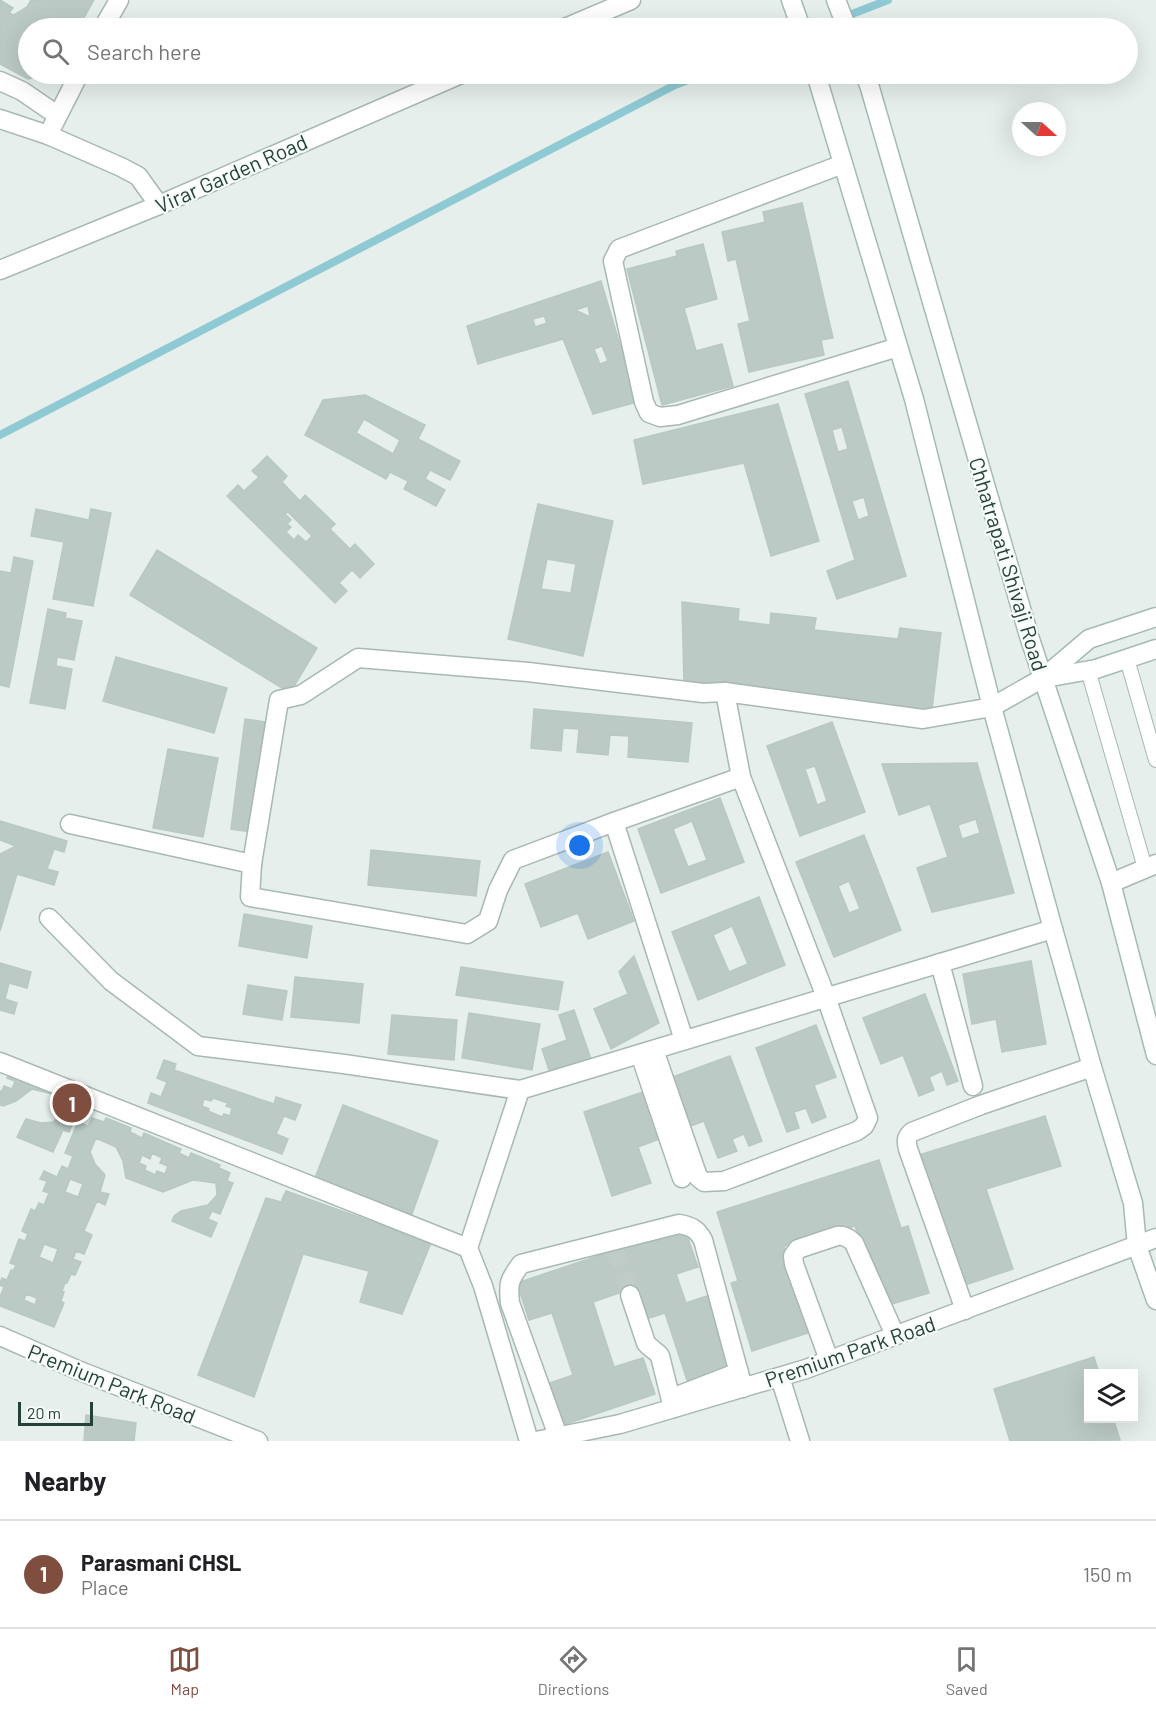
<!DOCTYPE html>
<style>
:root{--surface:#fff;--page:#f2f2f2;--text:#202124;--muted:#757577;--line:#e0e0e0;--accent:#7f4e3f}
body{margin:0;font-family:Barlow,sans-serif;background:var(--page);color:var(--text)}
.controls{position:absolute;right:18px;bottom:18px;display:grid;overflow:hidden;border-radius:0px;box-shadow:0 6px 24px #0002}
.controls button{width:54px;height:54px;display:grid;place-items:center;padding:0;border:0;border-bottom:2px solid var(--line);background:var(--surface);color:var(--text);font:30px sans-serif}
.compass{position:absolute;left:1012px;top:102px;width:54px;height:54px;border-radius:50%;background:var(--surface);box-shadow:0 6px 24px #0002;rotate:111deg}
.scale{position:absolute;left:18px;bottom:15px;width:75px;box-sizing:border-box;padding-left:6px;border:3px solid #24423a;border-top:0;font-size:16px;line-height:21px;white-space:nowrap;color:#24423a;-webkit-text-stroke:4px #f7fbf9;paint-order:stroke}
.you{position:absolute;left:580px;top:846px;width:21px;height:21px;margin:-15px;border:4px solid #fff;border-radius:50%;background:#1a73e8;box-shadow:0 0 0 9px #1a73e833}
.badge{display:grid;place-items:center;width:39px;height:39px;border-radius:50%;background:var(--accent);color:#fff;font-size:20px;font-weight:700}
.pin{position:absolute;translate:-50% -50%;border:3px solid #fff;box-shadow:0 2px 6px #0006}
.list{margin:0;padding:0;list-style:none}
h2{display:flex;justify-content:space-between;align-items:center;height:78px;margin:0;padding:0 24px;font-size:26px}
h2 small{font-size:20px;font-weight:400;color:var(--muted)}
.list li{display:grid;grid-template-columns:39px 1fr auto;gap:18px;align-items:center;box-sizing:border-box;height:108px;padding:0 24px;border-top:2px solid var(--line)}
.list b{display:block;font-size:22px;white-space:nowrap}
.list p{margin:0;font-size:20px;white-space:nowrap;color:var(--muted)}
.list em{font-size:20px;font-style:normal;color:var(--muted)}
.icon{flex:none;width:33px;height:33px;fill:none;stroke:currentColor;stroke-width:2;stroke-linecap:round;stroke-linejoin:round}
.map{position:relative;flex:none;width:1156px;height:1441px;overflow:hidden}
.search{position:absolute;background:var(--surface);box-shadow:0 6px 24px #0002;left:18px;right:18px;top:18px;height:66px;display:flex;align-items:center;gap:15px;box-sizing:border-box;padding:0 21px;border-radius:33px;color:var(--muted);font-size:22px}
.sheet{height:186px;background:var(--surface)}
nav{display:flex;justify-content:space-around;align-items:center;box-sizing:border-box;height:84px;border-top:2px solid var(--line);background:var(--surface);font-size:16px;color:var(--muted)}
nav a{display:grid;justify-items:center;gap:3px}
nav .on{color:var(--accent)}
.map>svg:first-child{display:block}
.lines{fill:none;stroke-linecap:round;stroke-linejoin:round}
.stream{stroke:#8ec9d4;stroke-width:8}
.building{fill:#bbcac4;stroke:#b8c9c2;stroke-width:1.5;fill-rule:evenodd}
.street-tunnel{stroke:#bfccc8;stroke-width:18;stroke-dasharray:18 9;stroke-linecap:butt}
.lane-casing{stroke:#a8b8b2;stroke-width:16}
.street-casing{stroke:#a8b8b2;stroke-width:21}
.secondary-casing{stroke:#a4bbb3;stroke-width:21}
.lane{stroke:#fff;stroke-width:14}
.street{stroke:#fff;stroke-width:18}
.secondary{stroke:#fff;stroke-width:18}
.labels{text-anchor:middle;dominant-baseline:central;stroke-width:4.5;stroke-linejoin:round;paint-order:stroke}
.street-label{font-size:21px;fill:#24423a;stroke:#f7fbf9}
</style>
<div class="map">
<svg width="1156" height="1441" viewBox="0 0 1156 1441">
<rect width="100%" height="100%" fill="#e6efeb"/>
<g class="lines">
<g class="stream">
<path d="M816,28L888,0"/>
<path d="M0,435L675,85L704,74"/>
</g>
</g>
<g class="building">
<path d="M0,0L13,8L9,13L14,15L27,7L31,0H94L78,28H28V74H51L28,79L0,64Z"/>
<path d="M802,203L833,338L821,340L824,355L749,372L738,324L750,321L736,259L728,261L722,232L765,222L763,212Z"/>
<path d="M703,244L717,299L684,308L696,351L722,344L733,386L662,405L627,269L677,256L676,251Z"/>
<path d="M601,281L637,402L593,414L563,339L478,364L467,326ZM588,306L590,317L575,310ZM544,316L547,323L535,327L533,319ZM602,346L608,361L600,364L594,349Z"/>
<path d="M848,381L906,576L837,599L827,571L855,560L805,394ZM842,427L848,449L838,452L832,430ZM864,497L869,516L858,520L852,501Z"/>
<path d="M365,395L425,425L418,439L460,461L450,480L430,470L425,479L445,490L436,506L404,489L408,481L390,472L386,479L305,435L323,400ZM364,419L400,440L393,454L356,433Z"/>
<path d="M778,404L819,541L771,556L744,463L643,484L634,440Z"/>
<path d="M267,456L287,476L282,482L300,501L305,495L335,524L330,529L350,549L355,544L374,564L360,578L352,570L339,583L347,591L335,603L227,496L238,485L244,491L259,477L252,471ZM288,512L312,536L306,542L298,535L294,540L286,532L291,527L287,524L291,520L285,514Z"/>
<path d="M538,504L613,521L583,656L508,639ZM547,559L576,564L571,593L541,589Z"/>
<path d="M36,509L89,520L91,509L111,513L93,606L53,599L64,542L31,536Z"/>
<path d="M157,550L317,648L290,693L130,595Z"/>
<path d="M14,557L33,561L9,687L0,685V571L11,573Z"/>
<path d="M682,602L739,609L738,621L770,625L771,613L816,618L814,630L898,639L900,628L941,633L932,710L684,684Z"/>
<path d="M48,609L66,613L65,618L82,621L74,660L57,657L56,666L72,669L65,709L30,703Z"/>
<path d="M116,657L227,688L214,733L103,701Z"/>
<path d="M534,709L692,723L688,762L628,757L629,736L610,735L608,755L577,752L579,729L563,728L561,751L531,748Z"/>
<path d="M245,719L272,723L257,833L231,829Z"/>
<path d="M832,722L865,812L800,836L767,746ZM815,766L827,801L817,805L805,769Z"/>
<path d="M168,749L218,758L203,837L153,828Z"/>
<path d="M977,763L1014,893L932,912L917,868L948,857L930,804L899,815L882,764ZM976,819L980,833L962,839L958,825Z"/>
<path d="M720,798L744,862L661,893L638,829ZM692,821L707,860L688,867L673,829Z"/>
<path d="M0,821L67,841L64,852L54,849L47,869L58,872L54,885L17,874L0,931V854L16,846L0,840Z"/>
<path d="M864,835L901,930L834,957L796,862ZM849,881L860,909L849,913L838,886Z"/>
<path d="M371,850L480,861L476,896L368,885Z"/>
<path d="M608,852L634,921L588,939L578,913L541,927L525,884Z"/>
<path d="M759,897L785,965L698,1000L672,932ZM732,926L748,964L729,972L713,935Z"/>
<path d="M244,914L312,926L307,958L239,946Z"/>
<path d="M634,956L659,1023L611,1049L594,1009L628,994L619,972Z"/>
<path d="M1031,961L1046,1044L1002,1052L996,1019L972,1024L963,974Z"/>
<path d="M0,963L31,972L27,988L9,983L5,999L17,1003L14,1014L0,1010Z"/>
<path d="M461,967L563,982L558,1010L456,995Z"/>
<path d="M295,977L363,984L359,1023L291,1017Z"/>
<path d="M248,985L287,991L282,1020L243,1014Z"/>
<path d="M925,994L958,1081L947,1085L942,1071L929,1077L934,1090L919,1096L903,1055L881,1064L863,1018Z"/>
<path d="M574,1010L591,1059L550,1073L542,1049L567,1040L559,1015Z"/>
<path d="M469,1013L540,1024L532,1070L462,1058Z"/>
<path d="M392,1015L457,1020L454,1060L388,1054Z"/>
<path d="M816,1025L836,1077L814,1085L826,1117L812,1123L806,1108L794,1112L799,1128L787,1132L756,1048Z"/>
<path d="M730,1056L762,1141L749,1146L744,1134L732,1139L737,1151L718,1158L704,1121L688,1127L670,1078Z"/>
<path d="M164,1060L176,1064L174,1070L274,1104L276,1097L301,1105L295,1120L284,1116L276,1134L288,1139L282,1154L148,1103L151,1093L161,1097L167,1082L157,1078ZM213,1098L228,1103L226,1106L232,1108L230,1116L224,1114L222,1117L208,1111L209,1109L202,1106L204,1099L211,1101Z"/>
<path d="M9,1074L81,1102L69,1132L63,1130L53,1152L17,1137L26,1119L41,1123L53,1122L61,1116L64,1107L60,1096L32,1089L16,1101L3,1106L0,1105V1091H2L4,1086L12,1089L15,1081L7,1078Z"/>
<path d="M643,1092L659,1139L638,1147L651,1183L612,1196L584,1112Z"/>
<path d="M343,1105L438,1141L412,1214L315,1178Z"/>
<path d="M1045,1116L1061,1166L986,1189L1013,1269L965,1285L919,1155Z"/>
<path d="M92,1118L104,1122L106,1118L131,1128L130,1132L142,1138L144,1133L181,1149L179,1153L189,1158L191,1153L220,1165L219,1168L230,1173L227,1181L233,1183L220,1214L212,1211L208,1219L217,1223L211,1237L172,1221L174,1216L181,1211L208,1205L217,1195L216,1183L193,1180L163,1192L126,1178L123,1161L116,1147L96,1138L90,1152L95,1164L105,1175L100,1192L109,1194L105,1205L97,1201L84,1231L92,1235L84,1254L76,1251L73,1259L81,1262L75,1275L71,1274L67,1283H65L62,1291L64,1292L61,1301L64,1303L54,1327L0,1306V1297L4,1287L0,1285V1283L2,1278L7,1280L11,1270L13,1271L16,1265L10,1263L19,1239L25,1241L28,1234L22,1231L31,1209L35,1211L39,1203L44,1205L49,1193L43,1191L47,1181L40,1179L44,1171L57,1177L62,1166L68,1169L73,1156L65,1153L78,1122L88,1126ZM152,1153L162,1158L160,1163L168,1166L165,1174L157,1171L155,1175L145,1170L146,1166L139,1163L142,1155L150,1159ZM70,1179L83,1184L78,1197L65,1192ZM44,1244L58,1249L53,1263L39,1257ZM26,1294L37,1298L35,1305L24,1300Z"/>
<path d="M879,1160L901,1228L908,1226L929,1293L885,1306L855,1226L784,1246L811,1332L752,1351L731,1283L738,1281L717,1212Z"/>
<path d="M286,1191L431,1243L402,1314L360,1302L369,1271L303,1254L254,1397L198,1375L266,1198L281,1202Z"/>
<path d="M684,1227L698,1267L676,1274L686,1303L707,1296L731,1369L688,1383L665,1313L646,1319L636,1287L593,1302L614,1367L643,1358L655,1394L563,1425L550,1383L573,1375L552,1313L529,1320L517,1283Z"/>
<path d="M1094,1357L1099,1374H1088V1418H1113L1120,1440L1010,1441L994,1389Z"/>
<path d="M86,1415L136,1423L134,1441H84Z"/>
</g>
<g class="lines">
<path class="street-tunnel" d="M614,1248L630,1295"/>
<defs>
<g id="lane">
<path d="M1127,659L1156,760"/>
<path d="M1088,670L1145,868"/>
</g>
<g id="street">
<path d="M103,28L119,0"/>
<path d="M565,28L631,0"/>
<path d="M0,81L22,91L57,115"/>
<path d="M0,119L48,135L121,167L138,176L159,205"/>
<path d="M48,135L79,74"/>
<path d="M843,164L619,249L613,261L644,402L649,413L660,417L678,415L898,347"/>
<path d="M0,270L159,205L461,74"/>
<path d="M741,777L614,822L513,860L498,890L488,921L467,934L250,897L252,864L279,700L301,695L358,658L528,672L703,693L725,692L923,719L992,707"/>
<path d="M614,822L684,1040"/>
<path d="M70,824L252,864"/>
<path d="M1111,883L1156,864"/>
<path d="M49,918L111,981L198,1046L344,1064L520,1090L1053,929"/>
<path d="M940,963L973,1086"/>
<path d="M654,1050L698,1177L704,1182L724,1181L857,1131L864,1126L868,1118L826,997L741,777L725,692"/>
<path d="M640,1054L682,1178"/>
<path d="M0,1062L468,1248L483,1286L529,1441"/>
<path d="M468,1248L520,1090"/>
<path d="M630,1295L646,1343C650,1349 656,1350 660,1356L673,1408"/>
<path d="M965,1310L908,1149C906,1141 906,1137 912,1132L981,1105L1092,1067"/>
<path d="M0,1336L80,1371L258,1441"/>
<path d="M829,1360L794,1264L793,1256L798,1249L837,1236C844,1235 849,1238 854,1243L895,1335"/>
<path d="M780,1377L800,1441"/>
<path d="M677,1396L739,1372"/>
<path d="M558,1436L510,1303C508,1283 509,1280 521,1264L679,1224C691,1226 697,1229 703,1240L743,1388"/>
<path d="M536,1441L620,1424L806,1369L1156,1238"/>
</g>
<g id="secondary">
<path d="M791,0L801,28"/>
<path d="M836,0L847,28"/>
<path d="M816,74L914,399L992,707L1053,929L1092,1067L1133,1203L1137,1246L1156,1300"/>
<path d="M865,74L870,88L1029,636L1111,883L1156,1055"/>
<path d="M1045,678L1096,669L1156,649"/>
<path d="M992,707L1043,678L1089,639L1156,617"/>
</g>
</defs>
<use href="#lane" class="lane-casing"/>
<use href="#street" class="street-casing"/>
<use href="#secondary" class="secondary-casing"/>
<use href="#lane" class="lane"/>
<use href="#street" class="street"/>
<use href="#secondary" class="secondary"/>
</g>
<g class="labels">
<g class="street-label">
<text transform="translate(231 173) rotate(-24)">Virar Garden Road</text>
<text transform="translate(1009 564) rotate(73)">Chhatrapati Shivaji Road</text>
<text transform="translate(850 1351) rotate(-19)">Premium Park Road</text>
<text transform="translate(112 1383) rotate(22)">Premium Park Road</text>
</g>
</g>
</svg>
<div class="controls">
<button><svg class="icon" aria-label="layers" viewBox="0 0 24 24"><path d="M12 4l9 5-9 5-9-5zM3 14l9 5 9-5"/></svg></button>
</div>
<svg class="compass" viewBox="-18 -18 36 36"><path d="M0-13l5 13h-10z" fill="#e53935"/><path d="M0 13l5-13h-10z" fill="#757577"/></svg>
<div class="scale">20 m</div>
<div class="you"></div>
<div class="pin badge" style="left:72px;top:1103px">1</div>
<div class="search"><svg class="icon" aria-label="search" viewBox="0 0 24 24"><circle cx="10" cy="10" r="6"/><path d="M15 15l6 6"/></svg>Search here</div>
</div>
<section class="sheet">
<h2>Nearby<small></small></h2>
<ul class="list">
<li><span class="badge">1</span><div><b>Parasmani CHSL</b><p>Place</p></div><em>150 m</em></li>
</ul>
</section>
<nav>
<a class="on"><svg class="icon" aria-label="map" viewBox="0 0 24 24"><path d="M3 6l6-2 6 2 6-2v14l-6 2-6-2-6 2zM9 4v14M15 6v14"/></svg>Map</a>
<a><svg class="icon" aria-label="directions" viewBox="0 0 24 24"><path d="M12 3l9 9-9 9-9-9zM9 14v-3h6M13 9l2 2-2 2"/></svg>Directions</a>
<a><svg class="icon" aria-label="saved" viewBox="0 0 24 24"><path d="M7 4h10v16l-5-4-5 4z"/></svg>Saved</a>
</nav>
